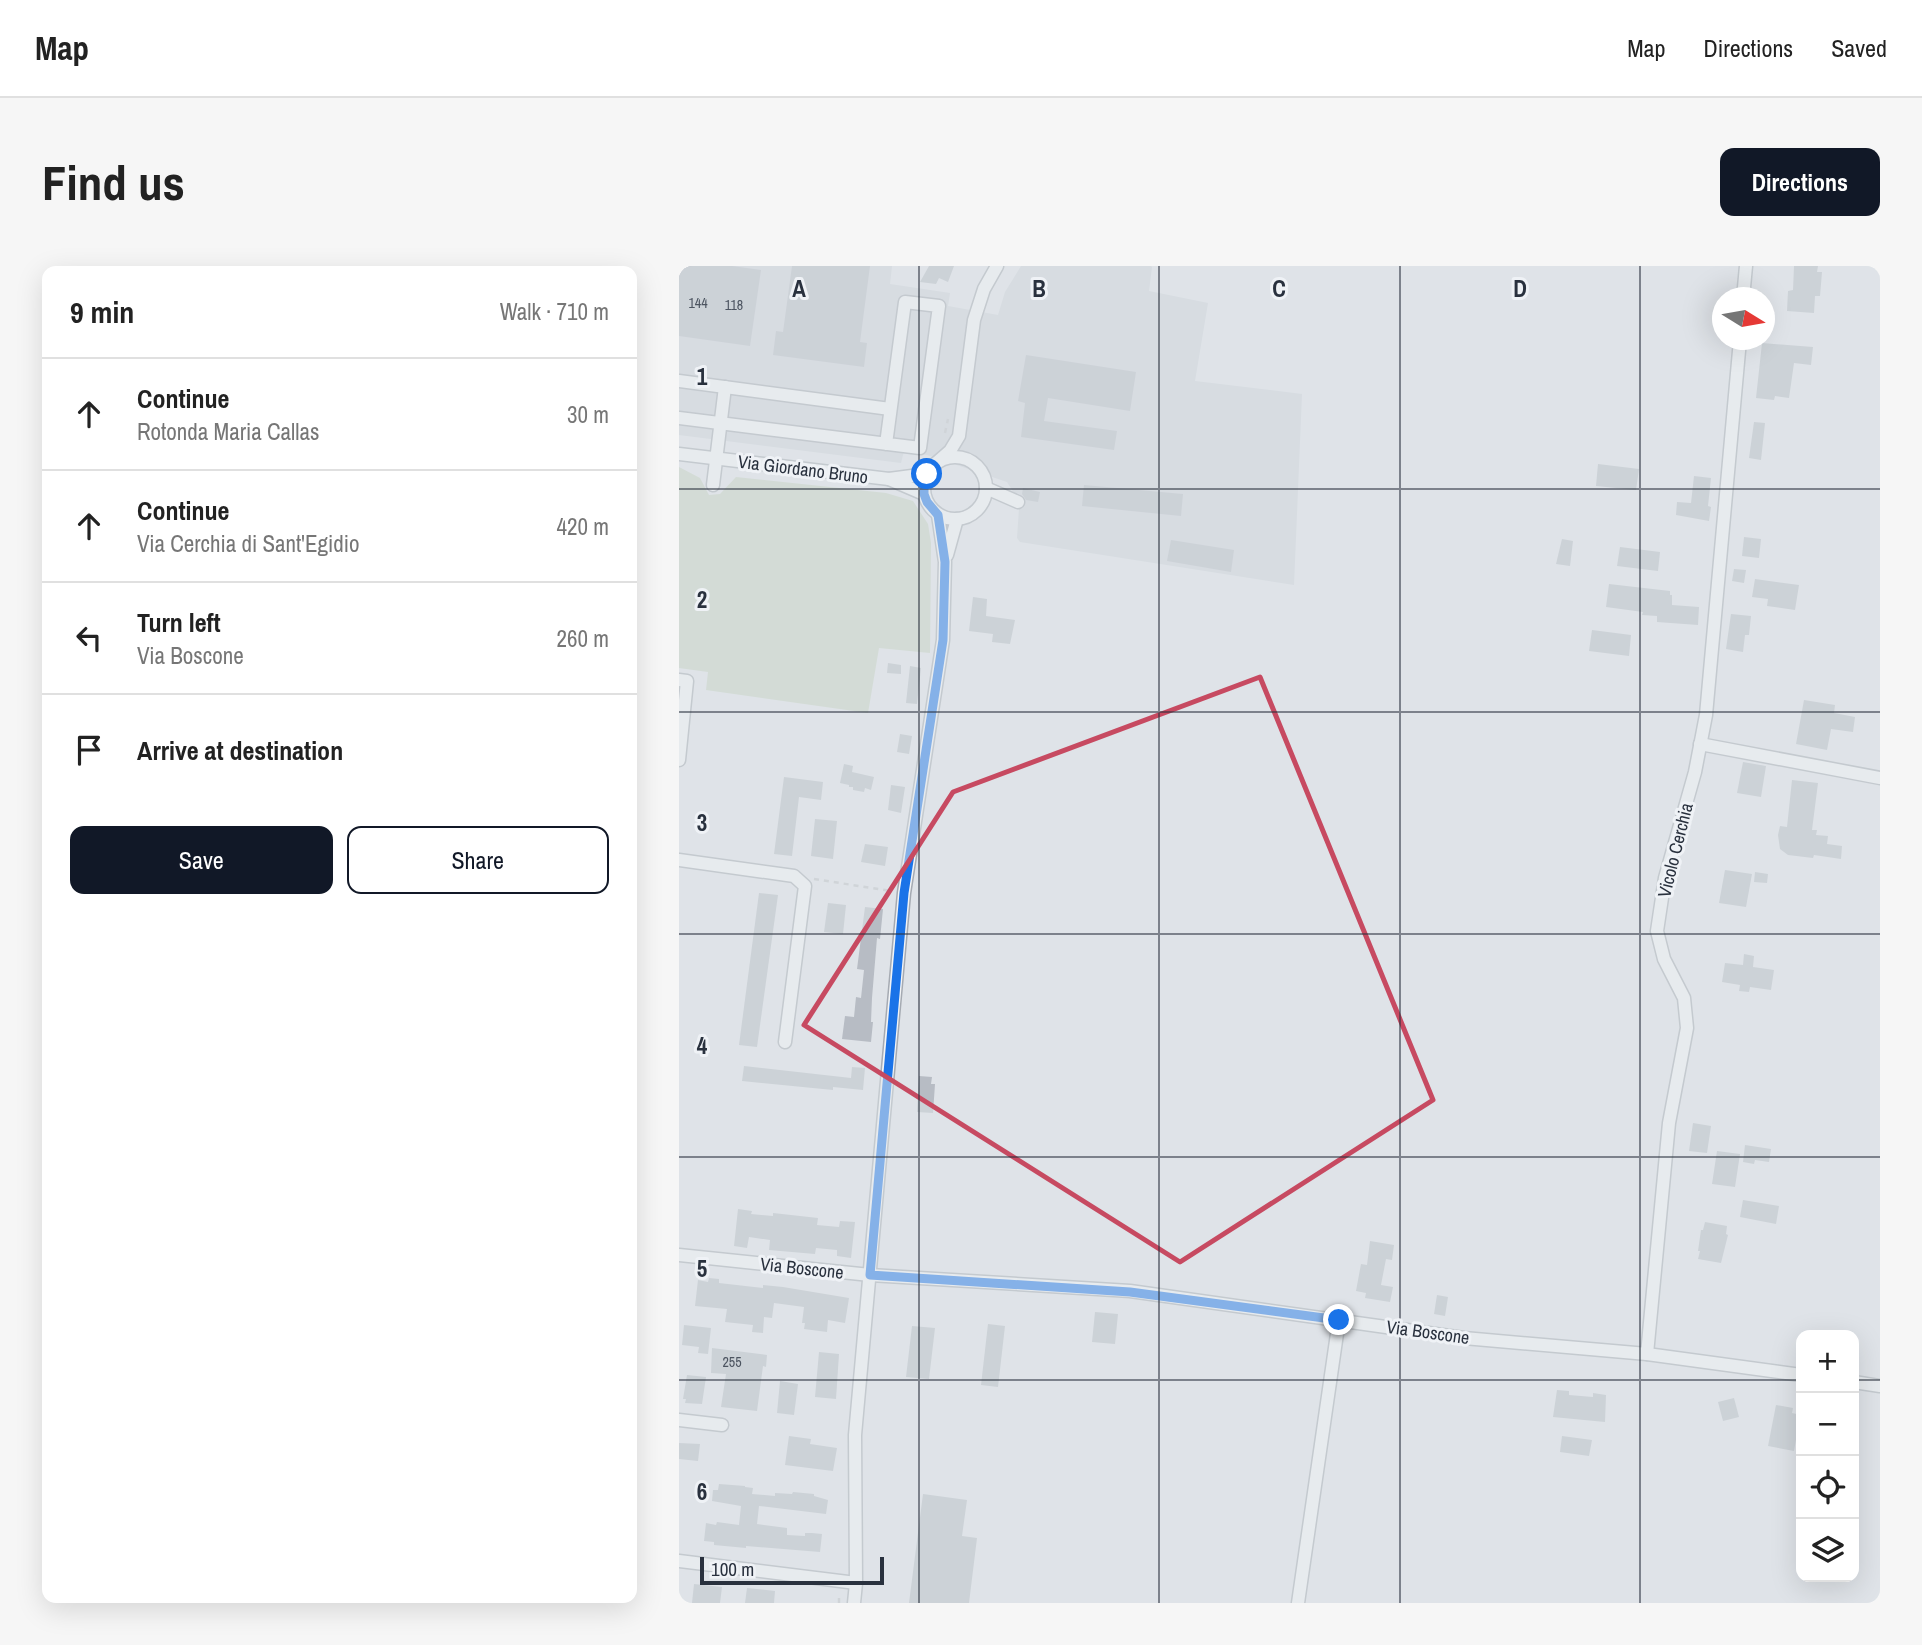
<!DOCTYPE html>
<meta charset="utf-8">
<style>
:root{--surface:#fff;--page:#f6f6f6;--text:#222;--muted:#767676;--line:#e0e0e0;--accent:#111827}
body{margin:0;font-family:"Archivo Narrow",sans-serif;background:var(--page);color:var(--text)}
.controls{position:absolute;right:21px;bottom:21px;display:grid;overflow:hidden;border-radius:14px;box-shadow:0 7px 28px #0002}
.controls button{width:63px;height:63px;display:grid;place-items:center;padding:0;border:0;border-bottom:2px solid var(--line);background:var(--surface);color:var(--text);font:35px sans-serif}
.compass{position:absolute;left:1033px;top:21px;width:63px;height:63px;border-radius:50%;background:var(--surface);box-shadow:0 7px 28px #0002;rotate:101deg}
.scale{position:absolute;left:21px;bottom:18px;width:184px;box-sizing:border-box;padding-left:7px;border:4px solid #29313e;border-top:0;font-size:19px;line-height:24px;white-space:nowrap;color:#29313e;-webkit-text-stroke:5px #eff2f6;paint-order:stroke}
.stop{position:absolute;width:21px;height:21px;margin:-16px;border:5px solid #1a73e8;border-radius:50%;background:#fff}
.stop.end{background:#1a73e8;border-color:#fff;box-shadow:0 2px 7px #0008}
.list{margin:0;padding:0;list-style:none}
h2{display:flex;justify-content:space-between;align-items:center;height:91px;margin:0;padding:0 28px;font-size:30px}
h2 small{font-size:23px;font-weight:400;color:var(--muted)}
.list li{display:grid;grid-template-columns:46px 1fr auto;gap:21px;align-items:center;box-sizing:border-box;height:112px;padding:0 28px;border-top:2px solid var(--line)}
.list b{display:block;font-size:26px;white-space:nowrap}
.list p{margin:0;font-size:23px;white-space:nowrap;color:var(--muted)}
.list em{font-size:23px;font-style:normal;color:var(--muted)}
.actions{display:flex;gap:14px;padding:21px 28px}
.actions a{flex:1;padding:16px 0;border:2px solid var(--accent);border-radius:14px;text-align:center;font-size:24px;color:var(--accent)}
.actions .main{background:var(--accent);color:#fff}
.icon{flex:none;width:38px;height:38px;fill:none;stroke:currentColor;stroke-width:2;stroke-linecap:round;stroke-linejoin:round}
.map{position:relative;flex:none;width:1201px;height:1337px;overflow:hidden;border-radius:14px}
header{display:flex;align-items:center;gap:42px;box-sizing:border-box;height:98px;padding:0 35px;background:var(--surface);border-bottom:2px solid var(--line)}
header strong{font-size:33px}
nav{display:flex;gap:38px;margin-inline-start:auto;font-size:24px}
.intro{display:flex;align-items:center;justify-content:space-between;box-sizing:border-box;height:168px;padding:0 42px}
h1{margin:0;font-size:49px}
.button{padding:18px 32px;border-radius:14px;background:var(--accent);color:#fff;font-size:24px;font-weight:700}
main{display:flex;gap:42px;padding:0 42px}
aside{flex:1;background:var(--surface);border-radius:14px;box-shadow:0 7px 28px #0002}
.map>svg:first-child{display:block}
.built{fill:#ced2da}
.green{fill:#c6d1c1}
.building{fill:#b7bcc4}
.lines{fill:none;stroke-linecap:round;stroke-linejoin:round}
.minor-casing{stroke:#a5aab2;stroke-width:15}
.path{stroke:#bec1c6;stroke-width:2.5;stroke-dasharray:5 5;stroke-linecap:butt}
.minor{stroke:#f2f4f6;stroke-width:12}
.route{stroke:#1a73e8;stroke-width:9}
.marked{fill:none;stroke:#c74a61;stroke-width:5;stroke-linejoin:round}
.grid{fill:none;stroke:#29313e;stroke-width:2;stroke-opacity:0.55}
.labels{text-anchor:middle;dominant-baseline:central;stroke-width:6;stroke-linejoin:round;paint-order:stroke}
.number-label{font-size:14px;fill:#4c5460}
.street-label{font-size:18px;fill:#29313e;stroke:#eff2f6}
.grid-label{font-size:23px;text-anchor:middle;font-weight:bold;fill:#29313e;stroke:#eff2f6;stroke-width:6;stroke-linejoin:round;paint-order:stroke}
</style>
<header>
<strong>Map</strong>
<nav><a>Map</a><a>Directions</a><a>Saved</a></nav>
</header>
<div class="intro"><h1>Find us</h1><a class="button">Directions</a></div>
<main>
<aside>
<h2>9 min<small>Walk · 710 m</small></h2>
<ul class="list">
<li><svg class="icon" aria-label="ahead" viewBox="0 0 24 24"><path d="M12 20V5M6 11l6-6 6 6"/></svg><div><b>Continue</b><p>Rotonda Maria Callas</p></div><em>30 m</em></li>
<li><svg class="icon" aria-label="ahead" viewBox="0 0 24 24"><path d="M12 20V5M6 11l6-6 6 6"/></svg><div><b>Continue</b><p>Via Cerchia di Sant'Egidio</p></div><em>420 m</em></li>
<li><svg class="icon" aria-label="left" viewBox="0 0 24 24"><path d="M17 20v-9H6M10 6l-5 5 5 5"/></svg><div><b>Turn left</b><p>Via Boscone</p></div><em>260 m</em></li>
<li><svg class="icon" aria-label="arrive" viewBox="0 0 24 24"><path d="M6 21V4h12l-3 4 3 4H6"/></svg><div><b>Arrive at destination</b></div></li>
</ul>
<div class="actions"><a class="main">Save</a><a>Share</a></div>
</aside>
<div class="map">
<svg width="1201" height="1337" viewBox="0 0 1201 1337">
<rect width="100%" height="100%" fill="#dfe3e8"/>
<path class="built" d="M0,0H213L211,18L271,27L269,40L319,49L326,26L342,0H472L473,1L470,25L529,37L516,115L623,128L615,319L341,276L338,272L341,228L335,227L328,216L248,189L225,185L222,197L0,169Z"/>
<path class="green" d="M0,201L21,212L30,229L41,228L57,211L207,227L234,235L249,258L252,277L251,387L200,382L189,447L27,424L29,406L0,402Z"/>
<g class="building">
<path d="M0,0H53L82,4L71,80L0,70Z"/>
<path d="M113,0H191L181,76L188,77L185,101L94,89L97,65L104,66Z"/>
<path d="M250,0H275L269,16L260,12L257,18L241,16Z"/>
<path d="M1115,0H1139L1138,6H1143L1141,30H1136L1135,47L1108,45L1109,25L1114,24Z"/>
<path d="M1083,77L1134,81L1132,99L1115,97L1110,132L1096,130L1095,134L1077,132Z"/>
<path d="M347,89L457,106L451,145L369,132L365,155L438,165L435,184L342,171L346,137L339,135Z"/>
<path d="M1075,156L1086,157L1082,194L1070,192Z"/>
<path d="M919,198L960,203L957,224L917,220Z"/>
<path d="M1015,210L1032,212L1029,240L1032,241L1030,255L997,249L998,236L1012,237Z"/>
<path d="M405,219L504,228L502,250L403,240Z"/>
<path d="M344,222L361,226L359,236L347,234L343,228Z"/>
<path d="M1065,271L1082,273L1080,292L1063,290Z"/>
<path d="M883,273L894,275L891,300L877,298Z"/>
<path d="M492,274L555,284L552,306L488,295Z"/>
<path d="M941,281L981,286L979,305L938,300Z"/>
<path d="M1055,303L1067,304L1065,317L1053,315Z"/>
<path d="M1076,313L1120,319L1116,344L1088,340L1089,333L1073,331Z"/>
<path d="M930,318L991,325V329H993V339L1020,341L1019,359L978,356V350L963,349L964,346L927,341Z"/>
<path d="M294,331L308,333L307,350L336,354L331,378L313,376L314,368L290,365Z"/>
<path d="M1052,348L1072,350L1070,369H1066L1064,386L1047,383Z"/>
<path d="M913,364L952,369L950,390L910,385Z"/>
<path d="M209,397L222,399V408L208,407Z"/>
<path d="M231,400L242,402L238,438L227,437Z"/>
<path d="M1125,434L1156,439L1155,447L1176,451L1174,466L1152,463L1148,484L1117,478Z"/>
<path d="M221,468L233,470L230,488L218,486Z"/>
<path d="M1064,496L1087,500L1082,531L1058,527Z"/>
<path d="M165,498L174,500L173,506L195,511L192,524L186,522L185,526L174,524V521H170V519L161,517Z"/>
<path d="M105,511L144,516L142,534L120,531L113,590L95,588Z"/>
<path d="M1113,514L1139,517L1133,564H1138L1137,569L1149,570L1148,578L1163,580L1162,593L1135,589L1134,592L1109,589L1101,583L1099,569L1101,560L1108,561Z"/>
<path d="M212,519L226,521L222,547L209,544Z"/>
<path d="M136,553L158,555L154,593L132,590Z"/>
<path d="M186,578L209,581L206,600L182,596Z"/>
<path d="M1046,604L1073,608L1067,641L1040,637Z"/>
<path d="M1076,606L1089,608L1088,617L1075,616Z"/>
<path d="M80,627L99,629L78,781L60,779Z"/>
<path d="M149,637L167,639L164,668L145,666Z"/>
<path d="M186,641L204,643L201,673L198,672L193,732L192,756H194L192,776L163,773L166,750L175,751L177,731L182,732L185,704L178,703Z"/>
<path d="M1065,688L1075,690L1074,701L1095,704L1092,724L1071,721L1070,726L1060,725L1061,719L1043,716L1046,697L1064,699Z"/>
<path d="M65,800L172,812L173,801L186,802L184,824L154,821V824L63,815Z"/>
<path d="M240,810L253,811L252,818H256L254,847L238,846Z"/>
<path d="M1014,857L1032,860L1028,887L1010,885Z"/>
<path d="M1066,879L1092,883L1090,896L1076,894L1075,898L1064,896Z"/>
<path d="M1038,885L1061,888L1056,921L1033,918Z"/>
<path d="M1064,934L1100,940L1097,958L1061,951Z"/>
<path d="M59,943L73,945L72,948L94,950V947L139,952L138,959L160,961L161,955L176,956L172,992L158,990V984L137,982L136,988L90,984L91,974L70,971L68,982L55,980Z"/>
<path d="M1026,956L1048,960L1047,968L1049,969L1042,997L1019,993L1021,985H1019L1022,964H1024Z"/>
<path d="M691,975L715,979L713,994L707,993L702,1019L714,1021L711,1036L686,1032L687,1027L677,1025L682,998L688,999Z"/>
<path d="M30,1012L40,1013V1017L84,1022V1019L104,1021L170,1032L166,1057L149,1054L148,1066L125,1063L126,1057H123L125,1041L95,1037L93,1052L85,1051L84,1067L73,1066L74,1059L46,1056L48,1043L16,1040L19,1014L29,1016Z"/>
<path d="M758,1029L769,1031L766,1050L755,1048Z"/>
<path d="M416,1046L439,1048L436,1078L413,1076Z"/>
<path d="M309,1058L326,1060L319,1121L302,1119Z"/>
<path d="M5,1059L32,1062L29,1088L19,1087L20,1081L3,1079Z"/>
<path d="M233,1060L256,1062L250,1113L227,1111Z"/>
<path d="M33,1082L88,1089L87,1101L84,1100L78,1145L42,1141L47,1108L32,1107Z"/>
<path d="M140,1086L160,1088L157,1133L136,1131Z"/>
<path d="M8,1109L27,1111L23,1138L6,1137L7,1133H4Z"/>
<path d="M101,1115L119,1118L115,1149L98,1147Z"/>
<path d="M878,1124L890,1125V1129L914,1131V1127L927,1129L926,1156L874,1151Z"/>
<path d="M1055,1132L1060,1151L1044,1155L1039,1136Z"/>
<path d="M1097,1139L1114,1142L1113,1147L1122,1149L1120,1168H1118L1115,1185L1089,1180Z"/>
<path d="M110,1170L132,1173L131,1178L158,1182L154,1205L106,1199Z"/>
<path d="M883,1170L913,1174L910,1190L881,1186Z"/>
<path d="M0,1177L21,1178L19,1195L0,1193Z"/>
<path d="M40,1218L66,1220V1221L74,1222L73,1228L96,1230V1227L113,1228L114,1226L135,1228V1230L149,1234L147,1248L80,1240L78,1258L108,1262V1269L126,1270V1267H133L143,1268L141,1286L67,1280V1282L35,1279V1276L25,1275L27,1257L37,1259L38,1256L60,1259L62,1240L33,1235L34,1224H39Z"/>
<path d="M244,1228L288,1234L283,1270L298,1272L290,1337H230Z"/>
<path d="M15,1318L43,1321L41,1337H13Z"/>
<path d="M68,1322L96,1325L95,1337H66Z"/>
</g>
<g class="lines">
<defs>
<g id="minor">
<path d="M1064,32L1067,0"/>
<path d="M0,115L211,143"/>
<path d="M0,152C80,162 161,172 241,182L260,40L226,36L207,178"/>
<path d="M0,188L210,213L248,208"/>
<circle cx="276" cy="222" r="31"/>
<path d="M255,199L271,185L280,170L295,54L305,23L318,0"/>
<path d="M210,213L245,228"/>
<path d="M34,219L46,121"/>
<path d="M307,222L339,236"/>
<path d="M268,289L278,253"/>
<path d="M0,414L8,415L0,494"/>
<path d="M1021,478L1201,512"/>
<path d="M0,594L115,610L126,620L106,776"/>
<path d="M0,989L191,1009L451,1025L785,1072L968,1088L1122,1109"/>
<path d="M968,1088L990,857L1008,762L1005,732L985,693L978,665L986,612L1016,506L1027,449L1061,74"/>
<path d="M1175,1116L1201,1120"/>
<path d="M0,1154L43,1159"/>
<path d="M0,1295L177,1317"/>
<path d="M175,1337L177,1317L176,1169L225,627L264,374L266,296L259,249"/>
<path d="M619,1337L660,1054"/>
</g>
</defs>
<use href="#minor" class="minor-casing"/>
<g class="path">
<path d="M266,167L269,153"/>
<path d="M135,613L212,625"/>
<path d="M160,1337V1328"/>
</g>
<use href="#minor" class="minor"/>
</g>
<g class="lines">
<path class="route" d="M248,208L245,218V228L248,236L259,249L266,296L264,374L225,627L191,1009L451,1026L660,1054"/>
</g>
<path d="M0 0H1201V1337H0ZM581,411L754,834L501,996L125,759L274,526Z" fill="#dfe3e8" fill-opacity=".55" fill-rule="evenodd"/>
<path class="marked" d="M581,411L754,834L501,996L125,759L274,526Z"/>
<path class="grid" d="M240,0V1337M480,0V1337M721,0V1337M961,0V1337M0,223H1201M0,446H1201M0,668H1201M0,891H1201M0,1114H1122M1175,1114H1201"/>
<g class="labels">
<g class="number-label">
<text x="19" y="37">144</text>
<text x="55" y="39">118</text>
<text x="53" y="1096">255</text>
</g>
<g class="street-label">
<text transform="translate(124 203) rotate(7)">Via Giordano Bruno</text>
<text transform="translate(996 584) rotate(-76)">Vicolo Cerchia</text>
<text transform="translate(123 1002) rotate(6)">Via Boscone</text>
<text transform="translate(749 1066) rotate(8)">Via Boscone</text>
</g>
</g>
<g class="grid-label">
<text x="120" y="31">A</text>
<text x="360" y="31">B</text>
<text x="600" y="31">C</text>
<text x="841" y="31">D</text>
<text x="23" y="119">1</text>
<text x="23" y="342">2</text>
<text x="23" y="565">3</text>
<text x="23" y="788">4</text>
<text x="23" y="1011">5</text>
<text x="23" y="1234">6</text>
</g>
</svg>
<div class="controls">
<button>+</button>
<button>−</button>
<button><svg class="icon" aria-label="locate" viewBox="0 0 24 24"><circle cx="12" cy="12" r="6"/><path d="M12 2v4M12 18v4M2 12h4M18 12h4"/></svg></button>
<button><svg class="icon" aria-label="layers" viewBox="0 0 24 24"><path d="M12 4l9 5-9 5-9-5zM3 14l9 5 9-5"/></svg></button>
</div>
<svg class="compass" viewBox="-18 -18 36 36"><path d="M0-13l5 13h-10z" fill="#e53935"/><path d="M0 13l5-13h-10z" fill="#767676"/></svg>
<div class="scale">100 m</div>
<div class="stop" style="left:248px;top:208px"></div>
<div class="stop end" style="left:660px;top:1054px"></div>
</div>
</main>
